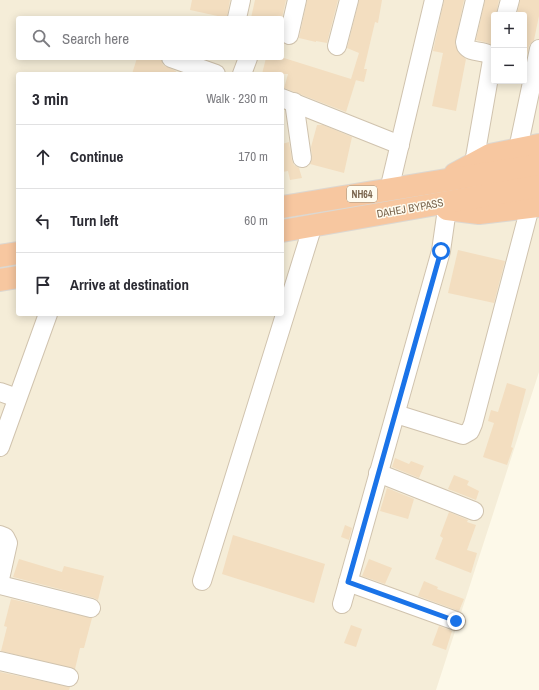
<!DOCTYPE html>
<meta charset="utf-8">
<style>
:root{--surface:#fff;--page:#f7f7f7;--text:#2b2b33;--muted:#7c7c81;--line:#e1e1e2}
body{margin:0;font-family:"Archivo Narrow",sans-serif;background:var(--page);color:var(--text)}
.controls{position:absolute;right:12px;top:12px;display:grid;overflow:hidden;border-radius:4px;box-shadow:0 2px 10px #0003}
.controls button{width:36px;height:36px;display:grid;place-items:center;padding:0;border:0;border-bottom:1px solid var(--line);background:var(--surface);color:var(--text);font:20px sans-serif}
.stop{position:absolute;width:12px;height:12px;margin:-9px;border:3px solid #1a73e8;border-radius:50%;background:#fff}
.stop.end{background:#1a73e8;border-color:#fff;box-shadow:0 1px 4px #0008}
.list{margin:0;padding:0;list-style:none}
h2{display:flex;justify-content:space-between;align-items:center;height:52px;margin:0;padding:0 16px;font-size:17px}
h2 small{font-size:13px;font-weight:400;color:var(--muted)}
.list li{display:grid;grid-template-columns:26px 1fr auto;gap:12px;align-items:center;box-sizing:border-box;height:64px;padding:0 16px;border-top:1px solid var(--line)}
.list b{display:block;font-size:15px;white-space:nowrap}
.list em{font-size:13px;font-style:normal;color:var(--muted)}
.icon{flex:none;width:22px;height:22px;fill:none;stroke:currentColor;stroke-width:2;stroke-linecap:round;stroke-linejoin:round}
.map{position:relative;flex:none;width:539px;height:690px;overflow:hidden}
.search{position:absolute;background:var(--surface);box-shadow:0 2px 10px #0003;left:16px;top:16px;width:268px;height:44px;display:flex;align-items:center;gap:10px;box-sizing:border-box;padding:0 14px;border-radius:4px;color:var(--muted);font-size:15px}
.panel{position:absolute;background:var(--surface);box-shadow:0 2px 10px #0003;left:16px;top:72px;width:268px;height:244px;border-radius:4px}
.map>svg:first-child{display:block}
.residential{fill:#f5edd8;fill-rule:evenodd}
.building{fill:#f3dec0}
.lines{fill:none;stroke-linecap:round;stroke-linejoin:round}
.minor-casing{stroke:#d0c3ae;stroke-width:20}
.highway-casing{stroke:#dcd7d0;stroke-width:24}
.minor{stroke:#fff;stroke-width:18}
.highway{stroke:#f7c7a0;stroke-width:22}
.route{stroke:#1a73e8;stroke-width:5}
.labels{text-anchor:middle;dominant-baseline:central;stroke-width:3;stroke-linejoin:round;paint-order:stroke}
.shield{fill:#fffcf0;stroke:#a1927d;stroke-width:1}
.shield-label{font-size:10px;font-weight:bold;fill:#79644c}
.street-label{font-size:11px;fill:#79644c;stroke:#fffcf0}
</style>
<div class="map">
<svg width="539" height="690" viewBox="0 0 539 690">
<rect width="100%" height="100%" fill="#fdf9e9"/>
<path class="residential" d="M0,0H539V372L436,690H0ZM494,15H524V81H494ZM18,18H282V58H18ZM18,74H282V314H18Z"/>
<g class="building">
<path d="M192,0H230L227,18L190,10Z"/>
<path d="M255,0H286L282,18H251Z"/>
<path d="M307,0H338L327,43L316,41V42L299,38Z"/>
<path d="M359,0H382L378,23L375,22L364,69H367L364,82L355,80H356L346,112L284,88L288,74H262L266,58H284L351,79L359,53L347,48Z"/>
<path d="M444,0H464L455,44L459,53L466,59L456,111L432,106L443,53L433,51Z"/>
<path d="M485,0H499L496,15H494V46L488,43L476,40Z"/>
<path d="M520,0H539V16L534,40L529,46L525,63H524V15H517Z"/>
<path d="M137,58H161L163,65L176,71L175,74H132Z"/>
<path d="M317,125H323L352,137L344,173L310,164L312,157L311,147Z"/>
<path d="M289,142L292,160L294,165L299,168L302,178L290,180L288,171L282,172V144Z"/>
<path d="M458,250L505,261L494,303L448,293Z"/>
<path d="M507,383L526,389L511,447L513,448L507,465L483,457L494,423L488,421L491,410L498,412Z"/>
<path d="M395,458L409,464L411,461L424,466L419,478L392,467Z"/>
<path d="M454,475L469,481L467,485L479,491L476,500L448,489Z"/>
<path d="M387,488L414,499L408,519L380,511Z"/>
<path d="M449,512L468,520L467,522L476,525L467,550L477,553L471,573L435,559L443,538L440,536Z"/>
<path d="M345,525L352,528L349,540L341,537Z"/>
<path d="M233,535L325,564L314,603L222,574Z"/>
<path d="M19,559L62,572L64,566L104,576L98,600L94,598L13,577Z"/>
<path d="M369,559L392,568L385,584L362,576Z"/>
<path d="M424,581L438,587L437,589L464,599L459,611L418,596Z"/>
<path d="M11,599L92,618L84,648H80L75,669L1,651L7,627L4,626Z"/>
<path d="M351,625L362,629L356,647L344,643Z"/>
<path d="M439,626L452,631L446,650L432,645Z"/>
<path d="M0,672L70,687L69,690H0Z"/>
</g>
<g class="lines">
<defs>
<g id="minor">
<path d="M506,15L510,0"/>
<path d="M237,18L241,0"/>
<path d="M289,35L297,0"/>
<path d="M337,46L349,0"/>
<path d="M171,58L216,74"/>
<path d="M242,74L248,58"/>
<path d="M282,98L400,145"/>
<path d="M294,102L302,158"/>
<path d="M518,149L539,49"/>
<path d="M474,163L492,60C489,48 472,55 466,46L465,42L475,0"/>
<path d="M389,190L434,0"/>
<path d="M0,392L17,398"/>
<path d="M396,414L463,435L470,431L473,424L530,207"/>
<path d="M0,447L48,314"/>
<path d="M378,473L474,511"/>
<path d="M0,535L5,537L8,543L0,579"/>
<path d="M202,581L313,225"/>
<path d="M348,582L456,621"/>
<path d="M0,585L91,608"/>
<path d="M342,604L441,251L448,202"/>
<path d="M0,661L69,677"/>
</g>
<g id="highway">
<path d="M455,174L490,155L539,145"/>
<path d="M282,207L539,165"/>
<path d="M447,209L479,213L539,206"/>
<path d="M282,231L539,186"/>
<path d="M0,256L18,253"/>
<path d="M0,280L18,277"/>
</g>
</defs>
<use href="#minor" class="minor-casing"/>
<use href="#highway" class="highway-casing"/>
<use href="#minor" class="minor"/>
<use href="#highway" class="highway"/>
</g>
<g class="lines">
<path class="route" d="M441,251L348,582L456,621"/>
</g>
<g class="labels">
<rect class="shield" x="347" y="186" width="30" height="16" rx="3"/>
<g class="shield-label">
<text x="362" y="194">NH64</text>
</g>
<g class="street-label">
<text transform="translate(410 208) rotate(-10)">DAHEJ BYPASS</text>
</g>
</g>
</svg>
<div class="controls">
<button>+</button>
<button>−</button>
</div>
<div class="stop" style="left:441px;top:251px"></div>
<div class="stop end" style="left:456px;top:621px"></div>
<div class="search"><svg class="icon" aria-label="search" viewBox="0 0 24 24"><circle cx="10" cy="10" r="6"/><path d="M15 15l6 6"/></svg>Search here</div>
<section class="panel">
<h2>3 min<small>Walk · 230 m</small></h2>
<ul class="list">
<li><svg class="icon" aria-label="ahead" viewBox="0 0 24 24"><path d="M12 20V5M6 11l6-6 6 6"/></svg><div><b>Continue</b></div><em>170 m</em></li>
<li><svg class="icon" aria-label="left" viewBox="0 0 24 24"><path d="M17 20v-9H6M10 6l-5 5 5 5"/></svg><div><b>Turn left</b></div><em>60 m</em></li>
<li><svg class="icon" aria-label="arrive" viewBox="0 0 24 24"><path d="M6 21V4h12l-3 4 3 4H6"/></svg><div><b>Arrive at destination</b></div></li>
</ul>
</section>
</div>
